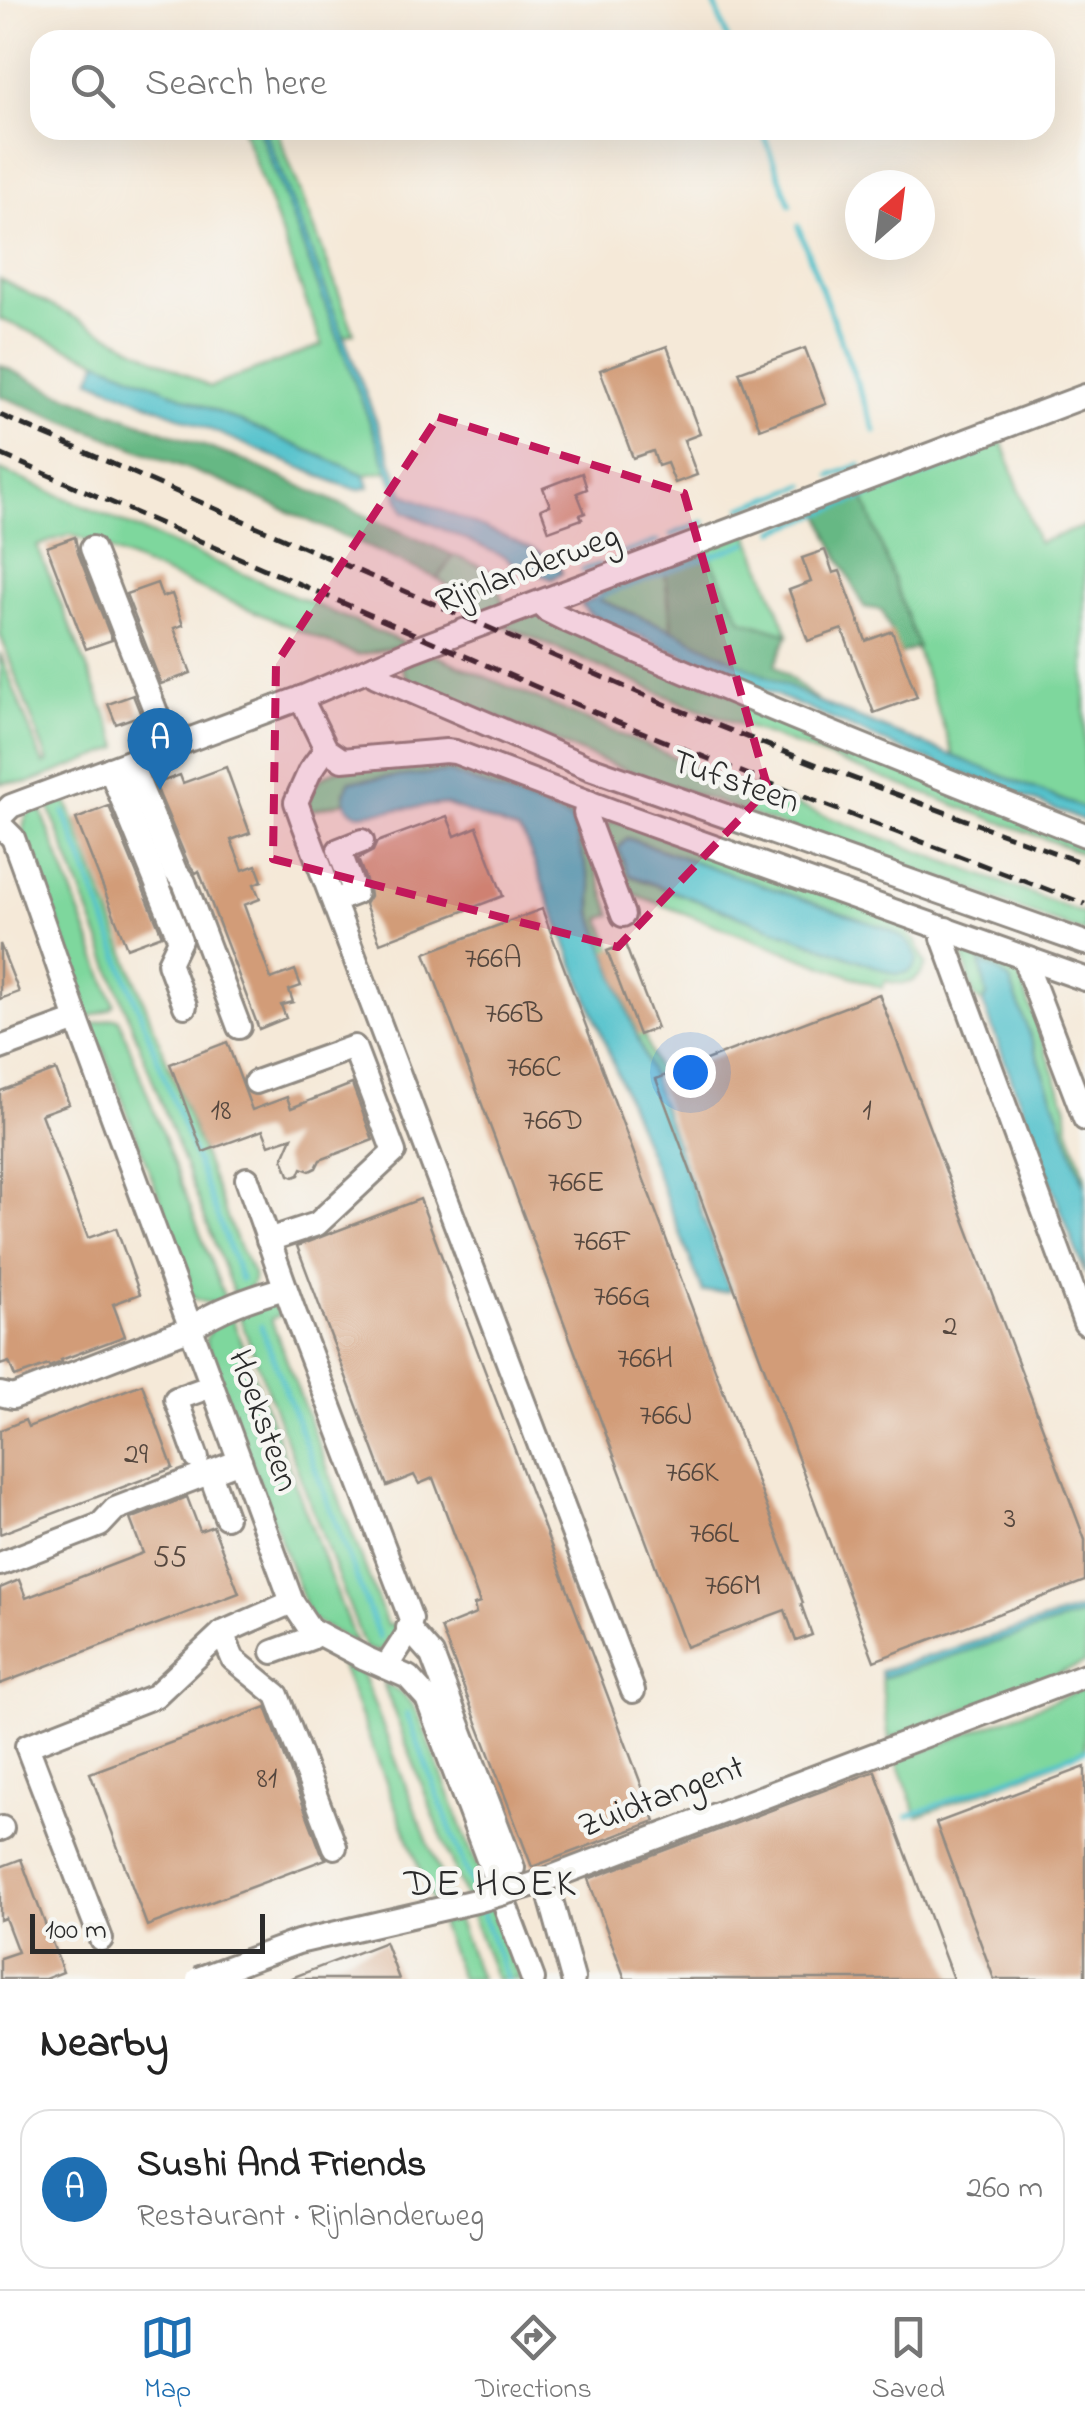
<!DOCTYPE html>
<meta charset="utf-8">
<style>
:root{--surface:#fff;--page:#f2f2f2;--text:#222;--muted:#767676;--line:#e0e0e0;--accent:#1f6fb2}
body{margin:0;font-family:"Indie Flower",sans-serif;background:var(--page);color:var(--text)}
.compass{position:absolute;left:845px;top:170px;width:90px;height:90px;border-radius:50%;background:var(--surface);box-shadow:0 10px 40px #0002;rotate:28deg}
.scale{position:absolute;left:30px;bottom:25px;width:235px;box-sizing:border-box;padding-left:10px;border:5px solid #2b2b2b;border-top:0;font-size:28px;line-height:35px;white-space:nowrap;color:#2b2b2b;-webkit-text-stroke:8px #f6f6f2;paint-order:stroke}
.you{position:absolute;left:690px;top:1072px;width:35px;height:35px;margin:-25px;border:8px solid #fff;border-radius:50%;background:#1a73e8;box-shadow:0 0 0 15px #1a73e833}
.badge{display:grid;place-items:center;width:65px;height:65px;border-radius:50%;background:var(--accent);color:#fff;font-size:32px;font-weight:700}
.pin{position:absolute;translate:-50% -82px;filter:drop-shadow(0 2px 5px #0008)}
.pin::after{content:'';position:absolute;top:52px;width:35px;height:30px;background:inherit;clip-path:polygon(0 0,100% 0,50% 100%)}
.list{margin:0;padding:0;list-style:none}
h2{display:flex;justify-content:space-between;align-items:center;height:130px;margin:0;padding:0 40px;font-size:42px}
h2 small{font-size:32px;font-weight:400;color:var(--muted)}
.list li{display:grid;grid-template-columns:65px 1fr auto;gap:30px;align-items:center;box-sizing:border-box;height:160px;margin:0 20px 20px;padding:0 20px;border:2px solid var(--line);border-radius:30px}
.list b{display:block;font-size:38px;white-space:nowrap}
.list p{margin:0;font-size:32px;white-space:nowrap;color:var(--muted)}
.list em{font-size:32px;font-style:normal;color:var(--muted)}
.icon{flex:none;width:55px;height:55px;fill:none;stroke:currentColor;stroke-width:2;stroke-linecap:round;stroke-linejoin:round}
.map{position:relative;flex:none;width:1085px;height:1979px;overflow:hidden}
.search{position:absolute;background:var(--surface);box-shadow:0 10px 40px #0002;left:30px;right:30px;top:30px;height:110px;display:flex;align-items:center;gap:25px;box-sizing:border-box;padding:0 35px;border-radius:30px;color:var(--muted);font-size:38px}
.sheet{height:310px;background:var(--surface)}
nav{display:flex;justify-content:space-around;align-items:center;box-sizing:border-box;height:140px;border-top:2px solid var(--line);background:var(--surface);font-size:28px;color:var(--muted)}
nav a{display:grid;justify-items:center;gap:5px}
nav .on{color:var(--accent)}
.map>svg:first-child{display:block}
.green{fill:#7ed79d;stroke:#548164;stroke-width:2.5;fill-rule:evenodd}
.forest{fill:#66b884;stroke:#487258;stroke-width:2.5}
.water{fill:#55c2cc;stroke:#40767c;stroke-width:2.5}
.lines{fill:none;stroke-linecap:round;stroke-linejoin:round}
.stream{stroke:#55c2cc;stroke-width:5}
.building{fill:#d29c78}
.minor-casing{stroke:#908a82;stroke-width:28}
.minor{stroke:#fff;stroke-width:22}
.rail{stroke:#2b2b2b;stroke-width:5;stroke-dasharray:15 8;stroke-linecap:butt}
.minor-bridge-casing{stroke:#908a82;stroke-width:28;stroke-linecap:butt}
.minor-bridge{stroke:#fff;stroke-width:22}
.marked{fill:#c2185b;fill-opacity:0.2;stroke:#c2185b;stroke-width:8;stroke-dasharray:20 12;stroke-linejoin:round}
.labels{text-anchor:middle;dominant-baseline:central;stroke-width:9;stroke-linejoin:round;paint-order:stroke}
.number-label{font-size:30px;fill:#55473e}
.street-label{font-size:35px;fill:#2b2b2b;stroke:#f6f6f2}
.quarter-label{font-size:40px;letter-spacing:2.5px;fill:#2b2b2b;stroke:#f6f6f2}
</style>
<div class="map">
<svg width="1085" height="1979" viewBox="0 0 1085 1979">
<rect width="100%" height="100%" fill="#f6f6f2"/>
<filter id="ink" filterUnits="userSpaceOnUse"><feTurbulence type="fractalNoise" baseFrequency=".01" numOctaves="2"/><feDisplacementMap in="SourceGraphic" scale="20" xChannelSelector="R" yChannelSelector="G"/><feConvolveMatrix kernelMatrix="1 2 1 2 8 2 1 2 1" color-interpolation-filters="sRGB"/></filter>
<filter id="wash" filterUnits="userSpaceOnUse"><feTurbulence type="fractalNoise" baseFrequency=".0048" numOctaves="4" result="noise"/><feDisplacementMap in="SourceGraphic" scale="40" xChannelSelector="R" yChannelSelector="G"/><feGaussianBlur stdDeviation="2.25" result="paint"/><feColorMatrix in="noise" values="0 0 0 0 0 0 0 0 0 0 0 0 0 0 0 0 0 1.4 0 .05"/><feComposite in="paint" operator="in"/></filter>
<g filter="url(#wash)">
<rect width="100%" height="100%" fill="#f5e9d8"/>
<g class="green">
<path d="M243,130H259L389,471L365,475L0,319V279L210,387L322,345Z"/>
<path d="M265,130H277L354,333L343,337Z"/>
<path d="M1001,438L1038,543L1085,526V809L954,757L916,648L917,646L861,491Z"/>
<path d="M0,470L409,645L357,655L71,534L37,546L120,748L28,783L7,782L0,784V653L43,764L48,762L0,634Z"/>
<path d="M748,532L788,634L742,620L705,548Z"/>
<path d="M453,555L493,572L505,610L490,616L438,579Z"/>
<path d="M664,563L672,630L595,598L612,582Z"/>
<path d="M535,612L1085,840V854L683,703L503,625Z"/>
<path d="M432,654L706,771L1085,914V933L1013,907L957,883L879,860L615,766L408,682L401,665Z"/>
<path d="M442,759L571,804L575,810L612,915L601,919L658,1073L652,1076L592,912V887L570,819L344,791L345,802L308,811C306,788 319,776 339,769Z"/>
<path d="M64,794L235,1238L253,1274C255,1288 245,1291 235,1297L46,799Z"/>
<path d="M39,804L114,1004L110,1009L84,1019L68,973L74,969L36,861H33C24,840 15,818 39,804Z"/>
<path d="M613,820L911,925L908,933L916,942L926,965C918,984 905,986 886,981L882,988L623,890L601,829ZM628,838L887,929L904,939L896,974L630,876L618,849Z"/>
<path d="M966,947L1014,962L1067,1108C1065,1136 1085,1158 1085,1186L1010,981L987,996L983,1003L974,997L962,953Z"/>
<path d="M113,1018L119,1019L225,1299C213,1307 200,1301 189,1296L183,1280L189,1276L103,1048L95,1049L87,1026Z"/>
<path d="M267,1303L275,1307L280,1315L271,1319L387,1625L397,1623C397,1636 389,1644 379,1652L365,1648L237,1310Z"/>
<path d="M231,1315L356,1644L310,1618L205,1340L215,1322Z"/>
<path d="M1085,1614V1663L889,1739L881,1678Z"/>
<path d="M340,1663L362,1673L449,1897L432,1901Z"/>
<path d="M383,1683C399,1691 409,1698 418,1713L520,1979H496Z"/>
<path d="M1085,1688V1750L1041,1769L918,1816L897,1761Z"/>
<path d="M457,1919L480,1979H461L440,1923Z"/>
</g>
<g class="forest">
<path d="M0,365L57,392L247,462L453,555L438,579L227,484L0,396Z"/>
<path d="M861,490L918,647L900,654L882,610L864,607L829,537L818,507Z"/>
<path d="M705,548L742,620L788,634L775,665L819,702L672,630L664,563Z"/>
</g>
<g class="water">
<path d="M259,130H265L404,494L531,548L557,562L562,573L552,579L516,566L505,557L404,512Z"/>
<path d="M99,361L365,475L369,487L358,490L337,483L90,379Z"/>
<path d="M595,598L672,630L819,702L1085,809V821L896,747L600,619L590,614L581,605Z"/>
<path d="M449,772L571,819L592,887V913L730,1291L703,1292L525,839L518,831L445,804L359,814C342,809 342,795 350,781Z"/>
<path d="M627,838L888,929C895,933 905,938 910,945C923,961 915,974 896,974L629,875L618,849Z"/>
<path d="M980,962L996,969L1010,981L1085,1186V1274L983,1003L987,996Z"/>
<path d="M1085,1608V1614L881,1678L880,1671Z"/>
</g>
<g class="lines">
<g class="stream">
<path d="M713,0L728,40"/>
<path d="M762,130L790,205"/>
<path d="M798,226L875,431"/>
<path d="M831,476L860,465"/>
<path d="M742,508L805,485"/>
<path d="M775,531L980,454"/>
<path d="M671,535L704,522"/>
<path d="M621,554L658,541"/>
<path d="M583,570L599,565"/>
<path d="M596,598L747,543"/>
<path d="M64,812L241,1279"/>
<path d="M261,1326L379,1637"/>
<path d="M407,1714L474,1892"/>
<path d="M908,1816L1085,1750"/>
<path d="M480,1907L507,1979"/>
</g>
</g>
<g id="blocks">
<g class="building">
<path d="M667,346L700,434L684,440L697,475L675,483L667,463L658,466L653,451L633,458L600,370Z"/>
<path d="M805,348L826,404L760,429L739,372Z"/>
<path d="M582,473L587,489L577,493L585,513L580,515L582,519L549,531L541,509L550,505L543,488Z"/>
<path d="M75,537L78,553L112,640L86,649L47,547Z"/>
<path d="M825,550L833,573L840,571L866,641L892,631L917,697L874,713L842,629L808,641L789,590L811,582L802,558Z"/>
<path d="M157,583L162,597L172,594L183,625L174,628L191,673L161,684L126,594Z"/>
<path d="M133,695L141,715L116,724L108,704Z"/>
<path d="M226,767L250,833L231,840L243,870L256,865L262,881L254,884L260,899L244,905L271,979L295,970L301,986L289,990L293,1002L281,1005L286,1018L259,1029L199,871L196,873L188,863L155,784L180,775L183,783Z"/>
<path d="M109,806L162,935L127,948L76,819Z"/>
<path d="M447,816L455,836L477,827L503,896L380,943L365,904L370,896L369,889L358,859L373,851L377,842Z"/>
<path d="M542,909L803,1603L801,1604L812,1635L796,1641L785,1610L686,1647L425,953Z"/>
<path d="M0,944L19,992L0,999Z"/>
<path d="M625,944L657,1028L639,1035L607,951Z"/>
<path d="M879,994L1085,1540V1581L874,1661L656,1079Z"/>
<path d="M227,1042L252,1110L287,1097L291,1108L352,1084L373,1140L320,1160L316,1168L310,1171L302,1168L299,1175L294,1177L289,1175L283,1158L292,1137L269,1145L263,1130L203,1152L170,1064Z"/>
<path d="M56,1070L69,1104L41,1114L88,1238L116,1228L140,1294L113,1304L125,1336L61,1360L62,1362L49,1367L48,1365L15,1377L9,1362L0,1365V1091Z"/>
<path d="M420,1199L655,1821L532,1867L441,1628L476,1614L474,1605L480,1603L433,1478L419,1484L414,1475L387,1486L297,1246Z"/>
<path d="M142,1384L173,1468L0,1534V1430L25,1420L28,1427Z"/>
<path d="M187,1497L200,1531L213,1526L239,1593L0,1684V1588L19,1580L26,1598L143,1553L130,1519Z"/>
<path d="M266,1707L321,1852L326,1859L147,1926L90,1773Z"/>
<path d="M1085,1767V1979H994L936,1823Z"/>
<path d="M875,1771L953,1979H625L588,1879Z"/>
<path d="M21,1859L63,1972L45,1979H0V1958L18,1952L5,1918L0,1920V1867Z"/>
<path d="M385,1942L399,1979H291V1978Z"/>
</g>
</g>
</g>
<g filter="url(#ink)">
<use href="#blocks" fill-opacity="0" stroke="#908a82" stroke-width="2.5"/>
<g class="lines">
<defs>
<g id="minor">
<path d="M92,548L159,720L176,736L179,743"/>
<path d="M540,603L548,611L564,619C736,696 910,766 1085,835"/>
<path d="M376,666V676L587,767L1085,943"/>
<path d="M301,698L326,749L342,760L446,751L455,752L612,811L1085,979"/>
<path d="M326,749L310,771L296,802L302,819L633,1691"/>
<path d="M130,762L175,871L184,882L239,1027"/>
<path d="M110,769L180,940L169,963L185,1006"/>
<path d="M589,802L585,813L623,915"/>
<path d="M0,817L11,806L301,698L413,650L1085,396"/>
<path d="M0,825L13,838L25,871L77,1020L292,1602L310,1629L365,1658L408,1677L427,1698L533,1979"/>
<path d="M334,901L355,893L339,850L362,841"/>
<path d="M946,929L943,938L1085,1323"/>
<path d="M1030,959L1027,967L1085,1119"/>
<path d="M0,1048L77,1020"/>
<path d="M256,1082L354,1047L394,1152L317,1224L268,1240"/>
<path d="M247,1179L293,1309L411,1619L407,1635L386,1667"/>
<path d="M0,1394L13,1397L191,1328C220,1308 251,1298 285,1288"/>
<path d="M197,1458L176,1399L212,1386"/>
<path d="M210,1473L226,1517"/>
<path d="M0,1564L100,1525L115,1509L240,1461"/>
<path d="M408,1628L432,1655L513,1868"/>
<path d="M222,1633L233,1659L277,1695L335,1847"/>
<path d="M273,1652L311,1638"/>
<path d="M905,1743L1085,1675"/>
<path d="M0,1829L2,1828"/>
<path d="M551,1900L573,1979"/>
<path d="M101,1939L27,1746L155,1696L222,1633L292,1602"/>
</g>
</defs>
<use href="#minor" class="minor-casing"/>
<use href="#minor" class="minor"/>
<g class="rail">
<path d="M0,415L669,706L820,766L1085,864"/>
<path d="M0,454L617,722L799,795L1085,904"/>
</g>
<defs>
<path id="minor-bridge" d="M198,1979L298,1942L480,1900L531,1885L905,1743"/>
</defs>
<use href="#minor-bridge" class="minor-bridge-casing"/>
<use href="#minor-bridge" class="minor-bridge"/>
</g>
</g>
<path class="marked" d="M438,417L684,493L768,789L618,947L273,859L276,664Z"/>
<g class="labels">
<g class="number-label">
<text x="493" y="960">766A</text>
<text x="514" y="1015">766B</text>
<text x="534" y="1069">766C</text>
<text x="221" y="1112">18</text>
<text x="867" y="1112">1</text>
<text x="553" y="1122">766D</text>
<text x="576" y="1184">766E</text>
<text x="602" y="1243">766F</text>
<text x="622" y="1298">766G</text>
<text x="950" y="1328">2</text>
<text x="645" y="1360">766H</text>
<text x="666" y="1417">766J</text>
<text x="136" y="1456">29</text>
<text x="692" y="1474">766K</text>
<text x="1010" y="1520">3</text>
<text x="714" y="1535">766L</text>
<text x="170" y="1559">55</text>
<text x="733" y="1587">766M</text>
<text x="267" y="1780">81</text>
</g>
<g class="street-label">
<text transform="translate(528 570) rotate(-21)">Rijnlanderweg</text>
<text transform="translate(735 783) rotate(19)">Tufsteen</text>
<text transform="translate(262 1421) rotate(70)">Hoeksteen</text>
<text transform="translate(662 1798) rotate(-21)">Zuidtangent</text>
</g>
<g class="quarter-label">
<text x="491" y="1885">DE HOEK</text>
</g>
</g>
</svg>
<svg class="compass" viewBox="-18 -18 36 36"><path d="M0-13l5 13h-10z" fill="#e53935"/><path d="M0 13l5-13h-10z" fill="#767676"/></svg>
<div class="scale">100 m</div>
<div class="you"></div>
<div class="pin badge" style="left:160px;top:790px">A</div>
<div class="search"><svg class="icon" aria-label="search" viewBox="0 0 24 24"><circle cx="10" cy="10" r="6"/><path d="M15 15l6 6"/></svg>Search here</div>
</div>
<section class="sheet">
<h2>Nearby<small></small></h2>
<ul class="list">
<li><span class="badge">A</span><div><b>Sushi And Friends</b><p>Restaurant · Rijnlanderweg</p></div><em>260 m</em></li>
</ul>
</section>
<nav>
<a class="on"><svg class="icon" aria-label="map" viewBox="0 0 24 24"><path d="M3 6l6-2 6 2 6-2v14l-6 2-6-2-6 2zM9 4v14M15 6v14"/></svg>Map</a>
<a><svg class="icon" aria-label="directions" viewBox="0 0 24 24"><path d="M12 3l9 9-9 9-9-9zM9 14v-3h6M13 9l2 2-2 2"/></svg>Directions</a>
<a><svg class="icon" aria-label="saved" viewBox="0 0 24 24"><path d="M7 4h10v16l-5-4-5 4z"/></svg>Saved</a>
</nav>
